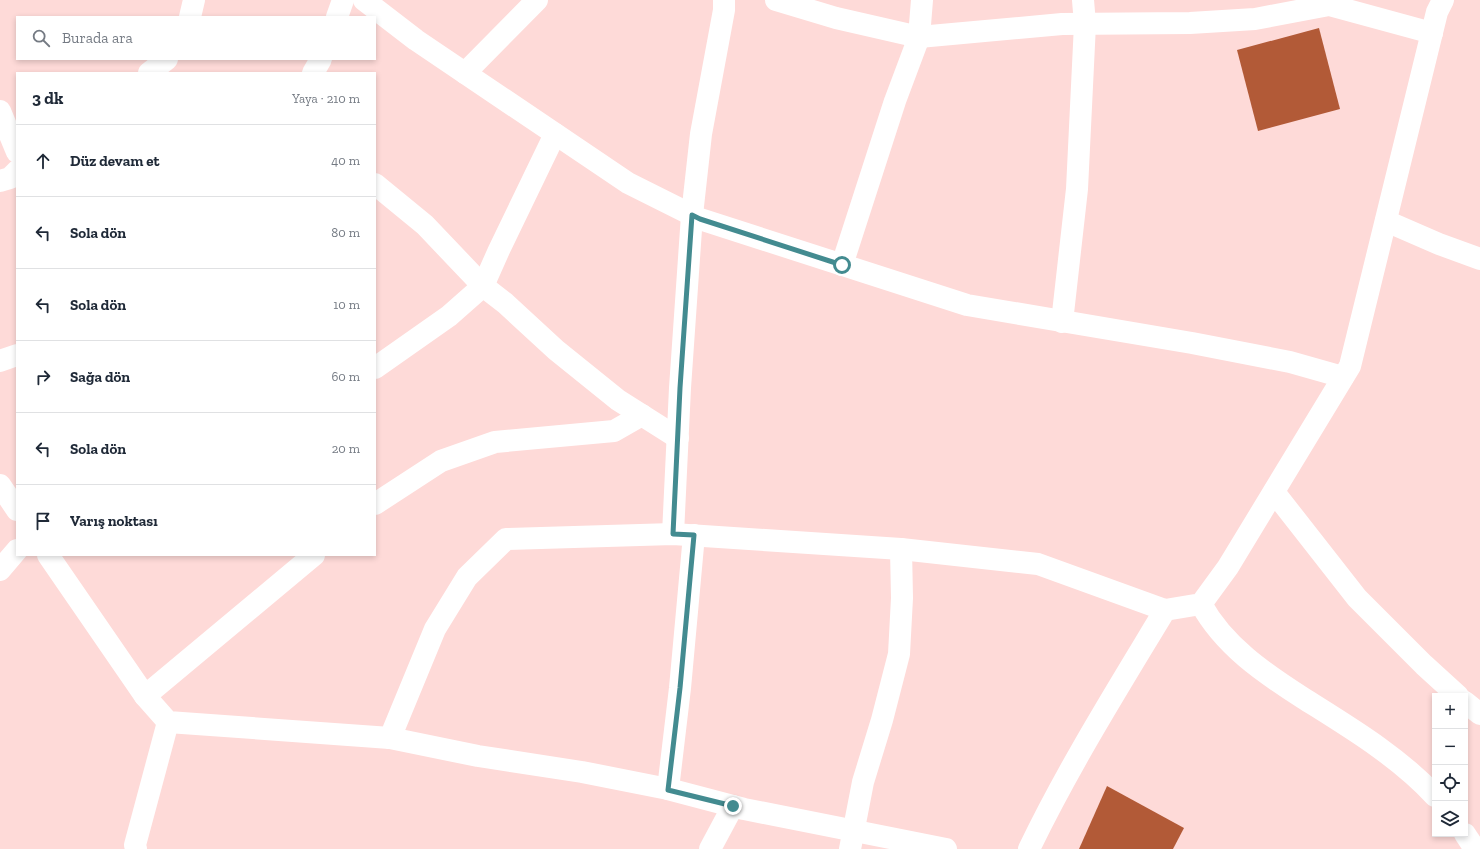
<!DOCTYPE html>
<html lang="tr">
<meta charset="utf-8">
<style>
:root{--surface:#fff;--page:#f2f2f3;--text:#1f2937;--muted:#747a83;--line:#e0e1e3}
body{margin:0;font-family:"Zilla Slab",serif;background:var(--page);color:var(--text)}
.controls{position:absolute;right:12px;bottom:12px;display:grid;overflow:hidden;border-radius:0px;box-shadow:0 2px 6px #0003}
.controls button{width:36px;height:36px;display:grid;place-items:center;padding:0;border:0;border-bottom:1px solid var(--line);background:var(--surface);color:var(--text);font:20px sans-serif}
.stop{position:absolute;width:12px;height:12px;margin:-9px;border:3px solid #438b90;border-radius:50%;background:#fff}
.stop.end{background:#438b90;border-color:#fff;box-shadow:0 1px 4px #0008}
.list{margin:0;padding:0;list-style:none}
h2{display:flex;justify-content:space-between;align-items:center;height:52px;margin:0;padding:0 16px;font-size:17px}
h2 small{font-size:13px;font-weight:400;color:var(--muted)}
.list li{display:grid;grid-template-columns:26px 1fr auto;gap:12px;align-items:center;box-sizing:border-box;height:72px;padding:0 16px;border-top:1px solid var(--line)}
.list b{display:block;font-size:15px;white-space:nowrap}
.list em{font-size:13px;font-style:normal;color:var(--muted)}
.icon{flex:none;width:22px;height:22px;fill:none;stroke:currentColor;stroke-width:2;stroke-linecap:round;stroke-linejoin:round}
.map{position:relative;flex:none;width:1480px;height:849px;overflow:hidden}
.search{position:absolute;background:var(--surface);box-shadow:0 2px 6px #0003;left:16px;top:16px;width:360px;height:44px;display:flex;align-items:center;gap:10px;box-sizing:border-box;padding:0 14px;border-radius:0px;color:var(--muted);font-size:15px}
.panel{position:absolute;background:var(--surface);box-shadow:0 2px 6px #0003;left:16px;top:72px;width:360px;height:484px;border-radius:0px}
.map>svg:first-child{display:block}
.building{fill:#b25a37}
.lines{fill:none;stroke-linecap:round;stroke-linejoin:round}
.minor{stroke:#fff;stroke-width:22}
.route{stroke:#438b90;stroke-width:5}
</style>
<div class="map">
<svg width="1480" height="849" viewBox="0 0 1480 849">
<rect width="100%" height="100%" fill="#fedad8"/>
<g class="building">
<path d="M1319,28L1340,109L1258,131L1237,50Z"/>
<path d="M1107,786L1184,828L1173,849H1079Z"/>
</g>
<g class="lines">
<g class="minor">
<path d="M364,0L416,40L628,183L700,219L967,305L1192,343L1290,362L1343,377"/>
<path d="M776,0L836,18L919,37L1062,24L1190,23L1255,19L1329,5L1432,33"/>
<path d="M190,17L194,0"/>
<path d="M337,17L343,0"/>
<path d="M149,73L167,59"/>
<path d="M313,73L321,59"/>
<path d="M465,73L537,0"/>
<path d="M0,111L17,152"/>
<path d="M0,181L10,178L17,171"/>
<path d="M375,184L425,225L483,286L505,303L556,350L618,400L678,438"/>
<path d="M1386,221L1439,244L1480,259"/>
<path d="M842,265L895,101L919,37L922,0"/>
<path d="M1062,322L1077,189L1085,24L1083,0"/>
<path d="M0,361L17,355"/>
<path d="M375,368L449,316L483,286L499,250L555,134"/>
<path d="M0,485L17,510"/>
<path d="M1274,492L1357,598L1424,665L1458,696"/>
<path d="M375,504L441,461L495,442L614,431L642,415"/>
<path d="M673,534L680,388L692,215L701,134L724,10V0"/>
<path d="M48,555L145,696L168,722L390,738L478,756L582,772L668,789L744,809L946,849"/>
<path d="M0,570L17,550"/>
<path d="M1201,604C1224,646 1264,673 1303,698C1349,727 1398,756 1435,796"/>
<path d="M145,696L314,555"/>
<path d="M1465,702L1480,714"/>
<path d="M390,738L435,629L467,577L506,539L673,534L901,549L1038,564L1165,610L1201,604L1228,567L1350,366L1437,12L1443,0"/>
<path d="M668,789L680,688L694,535"/>
<path d="M1465,834L1475,849"/>
<path d="M136,849L135,845L168,722"/>
<path d="M710,849L733,806"/>
<path d="M850,849L863,782L882,720L899,654L902,598L901,549"/>
<path d="M1029,849C1069,766 1118,688 1165,610"/>
</g>
</g>
<g class="lines">
<path class="route" d="M733,806L668,790L680,688L694,535L673,534L680,388L692,215L700,219L842,265"/>
</g>
</svg>
<div class="controls">
<button>+</button>
<button>−</button>
<button><svg class="icon" aria-label="locate" viewBox="0 0 24 24"><circle cx="12" cy="12" r="6"/><path d="M12 2v4M12 18v4M2 12h4M18 12h4"/></svg></button>
<button><svg class="icon" aria-label="layers" viewBox="0 0 24 24"><path d="M12 4l9 5-9 5-9-5zM3 14l9 5 9-5"/></svg></button>
</div>
<div class="stop" style="left:842px;top:265px"></div>
<div class="stop end" style="left:733px;top:806px"></div>
<div class="search"><svg class="icon" aria-label="search" viewBox="0 0 24 24"><circle cx="10" cy="10" r="6"/><path d="M15 15l6 6"/></svg>Burada ara</div>
<section class="panel">
<h2>3 dk<small>Yaya · 210 m</small></h2>
<ul class="list">
<li><svg class="icon" aria-label="ahead" viewBox="0 0 24 24"><path d="M12 20V5M6 11l6-6 6 6"/></svg><div><b>Düz devam et</b></div><em>40 m</em></li>
<li><svg class="icon" aria-label="left" viewBox="0 0 24 24"><path d="M17 20v-9H6M10 6l-5 5 5 5"/></svg><div><b>Sola dön</b></div><em>80 m</em></li>
<li><svg class="icon" aria-label="left" viewBox="0 0 24 24"><path d="M17 20v-9H6M10 6l-5 5 5 5"/></svg><div><b>Sola dön</b></div><em>10 m</em></li>
<li><svg class="icon" aria-label="right" viewBox="0 0 24 24"><path d="M7 20v-9h11M14 6l5 5-5 5"/></svg><div><b>Sağa dön</b></div><em>60 m</em></li>
<li><svg class="icon" aria-label="left" viewBox="0 0 24 24"><path d="M17 20v-9H6M10 6l-5 5 5 5"/></svg><div><b>Sola dön</b></div><em>20 m</em></li>
<li><svg class="icon" aria-label="arrive" viewBox="0 0 24 24"><path d="M6 21V4h12l-3 4 3 4H6"/></svg><div><b>Varış noktası</b></div></li>
</ul>
</section>
</div>
